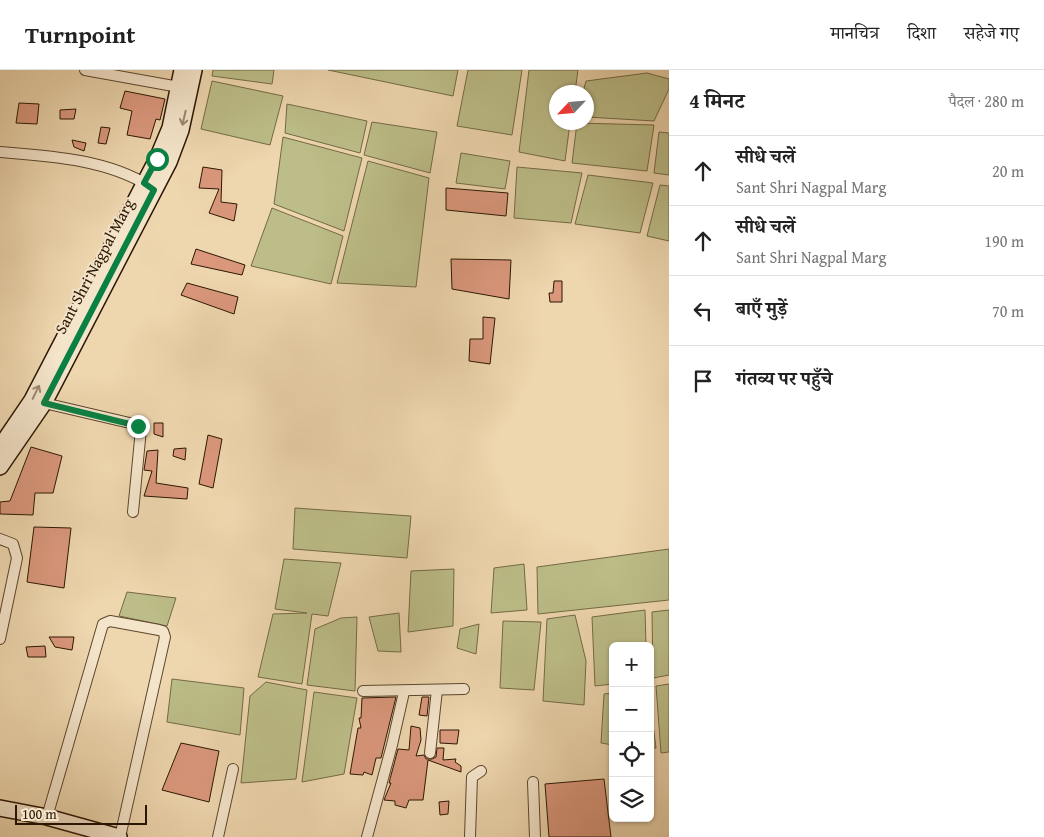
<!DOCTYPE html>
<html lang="hi">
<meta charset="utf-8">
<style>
:root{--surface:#fff;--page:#f2f2f2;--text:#222;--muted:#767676;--line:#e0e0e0}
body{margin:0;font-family:"Gentium Book Plus","Noto Serif Devanagari",serif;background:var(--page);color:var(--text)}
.controls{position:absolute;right:15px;bottom:15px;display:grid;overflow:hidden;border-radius:8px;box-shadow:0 1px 4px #0004}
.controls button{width:45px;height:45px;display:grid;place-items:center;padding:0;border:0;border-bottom:1px solid var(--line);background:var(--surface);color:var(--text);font:25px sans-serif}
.compass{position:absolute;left:549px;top:15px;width:45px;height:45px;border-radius:50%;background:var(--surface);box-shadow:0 1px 4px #0004;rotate:244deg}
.scale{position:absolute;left:15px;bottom:12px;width:132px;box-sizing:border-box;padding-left:5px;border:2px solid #2c1702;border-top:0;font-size:14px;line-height:18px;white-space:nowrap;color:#2c1702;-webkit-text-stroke:4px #f4e4ca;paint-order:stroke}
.stop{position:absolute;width:15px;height:15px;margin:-11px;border:4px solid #0b8043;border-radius:50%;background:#fff}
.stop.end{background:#0b8043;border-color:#fff;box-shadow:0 1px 5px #0008}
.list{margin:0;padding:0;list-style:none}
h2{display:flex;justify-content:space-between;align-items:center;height:65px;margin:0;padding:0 20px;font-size:21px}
h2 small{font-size:16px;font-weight:400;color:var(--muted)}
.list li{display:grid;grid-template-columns:32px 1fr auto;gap:15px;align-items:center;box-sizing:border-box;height:70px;padding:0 20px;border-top:1px solid var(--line)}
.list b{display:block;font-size:19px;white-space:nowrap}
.list p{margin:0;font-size:16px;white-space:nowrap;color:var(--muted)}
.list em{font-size:16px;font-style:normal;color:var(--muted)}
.icon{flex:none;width:28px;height:28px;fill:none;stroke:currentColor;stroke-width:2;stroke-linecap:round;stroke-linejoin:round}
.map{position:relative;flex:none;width:669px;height:767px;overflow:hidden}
header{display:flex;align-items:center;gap:30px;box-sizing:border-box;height:70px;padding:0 25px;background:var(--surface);border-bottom:1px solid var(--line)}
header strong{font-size:24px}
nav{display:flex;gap:28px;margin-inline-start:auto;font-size:18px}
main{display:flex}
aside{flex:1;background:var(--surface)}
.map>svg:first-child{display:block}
.green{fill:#bcbd88;stroke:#746a45}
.building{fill:#da977c;stroke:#2c1702}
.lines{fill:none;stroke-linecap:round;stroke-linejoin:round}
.street-casing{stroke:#5c472d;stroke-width:12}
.secondary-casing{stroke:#2c1702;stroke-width:18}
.street{stroke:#f4e4ca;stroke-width:10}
.secondary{stroke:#f4e4ca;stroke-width:15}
.oneway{stroke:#9a8870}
.route{stroke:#0b8043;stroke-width:6}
.labels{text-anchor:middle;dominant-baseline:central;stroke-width:4;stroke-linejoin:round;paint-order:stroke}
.street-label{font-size:16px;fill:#2c1702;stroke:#f4e4ca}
</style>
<header>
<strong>Turnpoint</strong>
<nav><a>मानचित्र</a><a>दिशा</a><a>सहेजे गए</a></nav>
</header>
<main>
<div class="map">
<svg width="669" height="767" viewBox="0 0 669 767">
<rect width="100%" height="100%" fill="#eed6ae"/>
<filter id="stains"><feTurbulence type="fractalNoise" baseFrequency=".004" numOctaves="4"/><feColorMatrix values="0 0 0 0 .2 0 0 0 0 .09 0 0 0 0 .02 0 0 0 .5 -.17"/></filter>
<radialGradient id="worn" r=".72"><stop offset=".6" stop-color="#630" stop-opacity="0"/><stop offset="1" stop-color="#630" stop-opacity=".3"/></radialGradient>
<g class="green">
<path d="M213,0H274L272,14L212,6Z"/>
<path d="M328,0H458L453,26Z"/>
<path d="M468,0H522L512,65L457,56Z"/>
<path d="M529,0H578L575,22H556V52L570,53L565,91L519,82Z"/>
<path d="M647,3L669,9V19L654,51L587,47L586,22H583L586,11Z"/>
<path d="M212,11L283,26L270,75L201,59Z"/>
<path d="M287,34L367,51L360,83L285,63Z"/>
<path d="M372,52L437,62L430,103L364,85Z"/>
<path d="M577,53L654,55L647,101L572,93Z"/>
<path d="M659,62L669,63V105L654,103Z"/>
<path d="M283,67L362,88L344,161L274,134Z"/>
<path d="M461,83L510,91L505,119L456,113Z"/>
<path d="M368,91L429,108L416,217L337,213Z"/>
<path d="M517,97L582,103L571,153L514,148Z"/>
<path d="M588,105L653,113L640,163L575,154Z"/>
<path d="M660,115L669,116V171L647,166Z"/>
<path d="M272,138L343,166L331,214L251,196Z"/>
<path d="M295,438L411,446L407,488L293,479Z"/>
<path d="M669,479V530L538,544L537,497Z"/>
<path d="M284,489L341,493L328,546L312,544L302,614L258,607L273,544L307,543L275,539Z"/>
<path d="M524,494L527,540L491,543L494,498Z"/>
<path d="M454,499L453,556L408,562L411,501Z"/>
<path d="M127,522L176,528L167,556L119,546Z"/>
<path d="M645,540L646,576H613V614L595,616L592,547Z"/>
<path d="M669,540V605L653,608L652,542Z"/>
<path d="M399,543L401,582L378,581L369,547Z"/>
<path d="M575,545L586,591L584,635L543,631L547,549Z"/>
<path d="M357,547L355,621L307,615L315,559L341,548Z"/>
<path d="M503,551L541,552L534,620L500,618Z"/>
<path d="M479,554L476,584L457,578L460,559Z"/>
<path d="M172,609L244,618L240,665L167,652Z"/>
<path d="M266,612L307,620L296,709L241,713L250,626Z"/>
<path d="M669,614V682L661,683L656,616Z"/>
<path d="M314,622L357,628L344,704L302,712Z"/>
<path d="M613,623V675L601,673L604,624Z"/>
<path d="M650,632L656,678H650Z"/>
</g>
<g class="building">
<path d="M125,21L165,29L160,50L156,49L150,69L127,65L132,41L120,38Z"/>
<path d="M19,33L39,34L37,54L16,53Z"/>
<path d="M76,39L74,49H60V40Z"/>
<path d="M101,57L110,58L106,74L98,73Z"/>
<path d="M72,70L86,73L84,81L74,77Z"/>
<path d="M203,97L222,100L221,132L237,134L234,151L209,143L219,119L199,118Z"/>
<path d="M446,118L508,123L506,146L446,140Z"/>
<path d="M196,179L245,195L242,205L191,194Z"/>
<path d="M451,189L511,190L509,229L452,219Z"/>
<path d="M554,211H562V232H550L549,223H553Z"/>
<path d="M187,213L238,227L234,244L181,225Z"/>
<path d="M483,247L495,248L490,294L469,291L470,269H483Z"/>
<path d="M154,353H163V367L154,364Z"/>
<path d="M208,365L222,369L213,418L199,414Z"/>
<path d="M31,377L62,386L53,423H35L33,445L0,444V432L10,431Z"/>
<path d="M186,378L185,390L173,386L174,379Z"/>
<path d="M158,380L156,413L188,418L187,429L144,426L152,401L144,400L147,381Z"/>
<path d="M34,457L71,458L64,518L27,512Z"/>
<path d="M49,567H74L72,580L55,577Z"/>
<path d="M45,576L46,587H28L26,577Z"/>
<path d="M396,627L381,688H376L372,705L364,702L363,705L350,704L358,658H361L359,648H361L362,628Z"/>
<path d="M422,627H429L427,646L419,645Z"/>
<path d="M411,656L420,658L421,670L416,686L424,685L426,689H432L436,687L437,678H444L443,690L456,689L455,692L461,696V702L428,690L423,730H409L406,738L395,735V731L384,730L391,713H389L398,679L409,680Z"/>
<path d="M440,660H459L457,674L440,673Z"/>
<path d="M181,673L219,681L209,732L162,720Z"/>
<path d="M604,709L611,767H549L545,714Z"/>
<path d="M449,731L448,744L440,745L439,732Z"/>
</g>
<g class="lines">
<defs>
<g id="street">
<path d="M85,0L179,17"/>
<path d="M0,82C49,86 106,89 149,116"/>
<path d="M44,333L134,354L141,359L133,442"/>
<path d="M0,469L13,474L17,488L0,569"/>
<path d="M363,621L464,619"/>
<path d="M430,683L437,620"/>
<path d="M533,712L535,767"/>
<path d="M47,747L103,554L110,551L159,560L163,561L165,567L120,767"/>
<path d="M218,767L233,699"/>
<path d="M367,767L392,675L404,622"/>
<path d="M470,767L472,707L481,701"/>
</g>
<g id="secondary">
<path d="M0,377L32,330L157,89L170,58L182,0"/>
<path d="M0,397L44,333L169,92L181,60L194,0"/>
<path d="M0,738L47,747L119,767"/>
</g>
</defs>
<use href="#street" class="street-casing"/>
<use href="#secondary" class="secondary-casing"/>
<use href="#street" class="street"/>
<use href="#secondary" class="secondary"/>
</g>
<defs><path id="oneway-shaft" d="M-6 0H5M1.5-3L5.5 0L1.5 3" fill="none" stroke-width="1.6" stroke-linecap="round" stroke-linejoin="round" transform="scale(1.25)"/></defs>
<g class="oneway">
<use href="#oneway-shaft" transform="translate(184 48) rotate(103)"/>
<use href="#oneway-shaft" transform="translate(36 322) rotate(-64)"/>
</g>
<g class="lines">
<path class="route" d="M138,356L44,333L154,120L144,113L157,89"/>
</g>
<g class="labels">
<g class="street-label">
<text transform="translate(94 196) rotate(-62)">Sant Shri Nagpal Marg</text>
</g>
</g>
<rect width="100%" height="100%" filter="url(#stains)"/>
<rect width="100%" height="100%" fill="url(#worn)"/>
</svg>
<div class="controls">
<button>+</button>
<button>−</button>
<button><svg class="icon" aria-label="locate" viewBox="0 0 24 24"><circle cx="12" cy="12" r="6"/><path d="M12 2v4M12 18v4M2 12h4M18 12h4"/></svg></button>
<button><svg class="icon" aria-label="layers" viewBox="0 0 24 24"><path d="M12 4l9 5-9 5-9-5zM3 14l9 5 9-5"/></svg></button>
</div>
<svg class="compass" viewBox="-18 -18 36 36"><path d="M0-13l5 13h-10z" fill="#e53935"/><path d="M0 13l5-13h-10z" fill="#767676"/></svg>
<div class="scale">100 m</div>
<div class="stop" style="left:157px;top:89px"></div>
<div class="stop end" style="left:138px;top:356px"></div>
</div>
<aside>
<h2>4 मिनट<small>पैदल · 280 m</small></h2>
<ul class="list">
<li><svg class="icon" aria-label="ahead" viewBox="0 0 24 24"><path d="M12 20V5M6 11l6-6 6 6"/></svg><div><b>सीधे चलें</b><p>Sant Shri Nagpal Marg</p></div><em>20 m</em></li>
<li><svg class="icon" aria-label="ahead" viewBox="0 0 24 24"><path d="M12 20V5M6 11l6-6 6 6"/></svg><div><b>सीधे चलें</b><p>Sant Shri Nagpal Marg</p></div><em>190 m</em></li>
<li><svg class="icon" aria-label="left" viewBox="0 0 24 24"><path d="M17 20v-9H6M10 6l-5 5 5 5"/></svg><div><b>बाएँ मुड़ें</b></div><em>70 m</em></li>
<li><svg class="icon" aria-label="arrive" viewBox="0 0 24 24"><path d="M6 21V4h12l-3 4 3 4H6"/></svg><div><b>गंतव्य पर पहुँचे</b></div></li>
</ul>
</aside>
</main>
